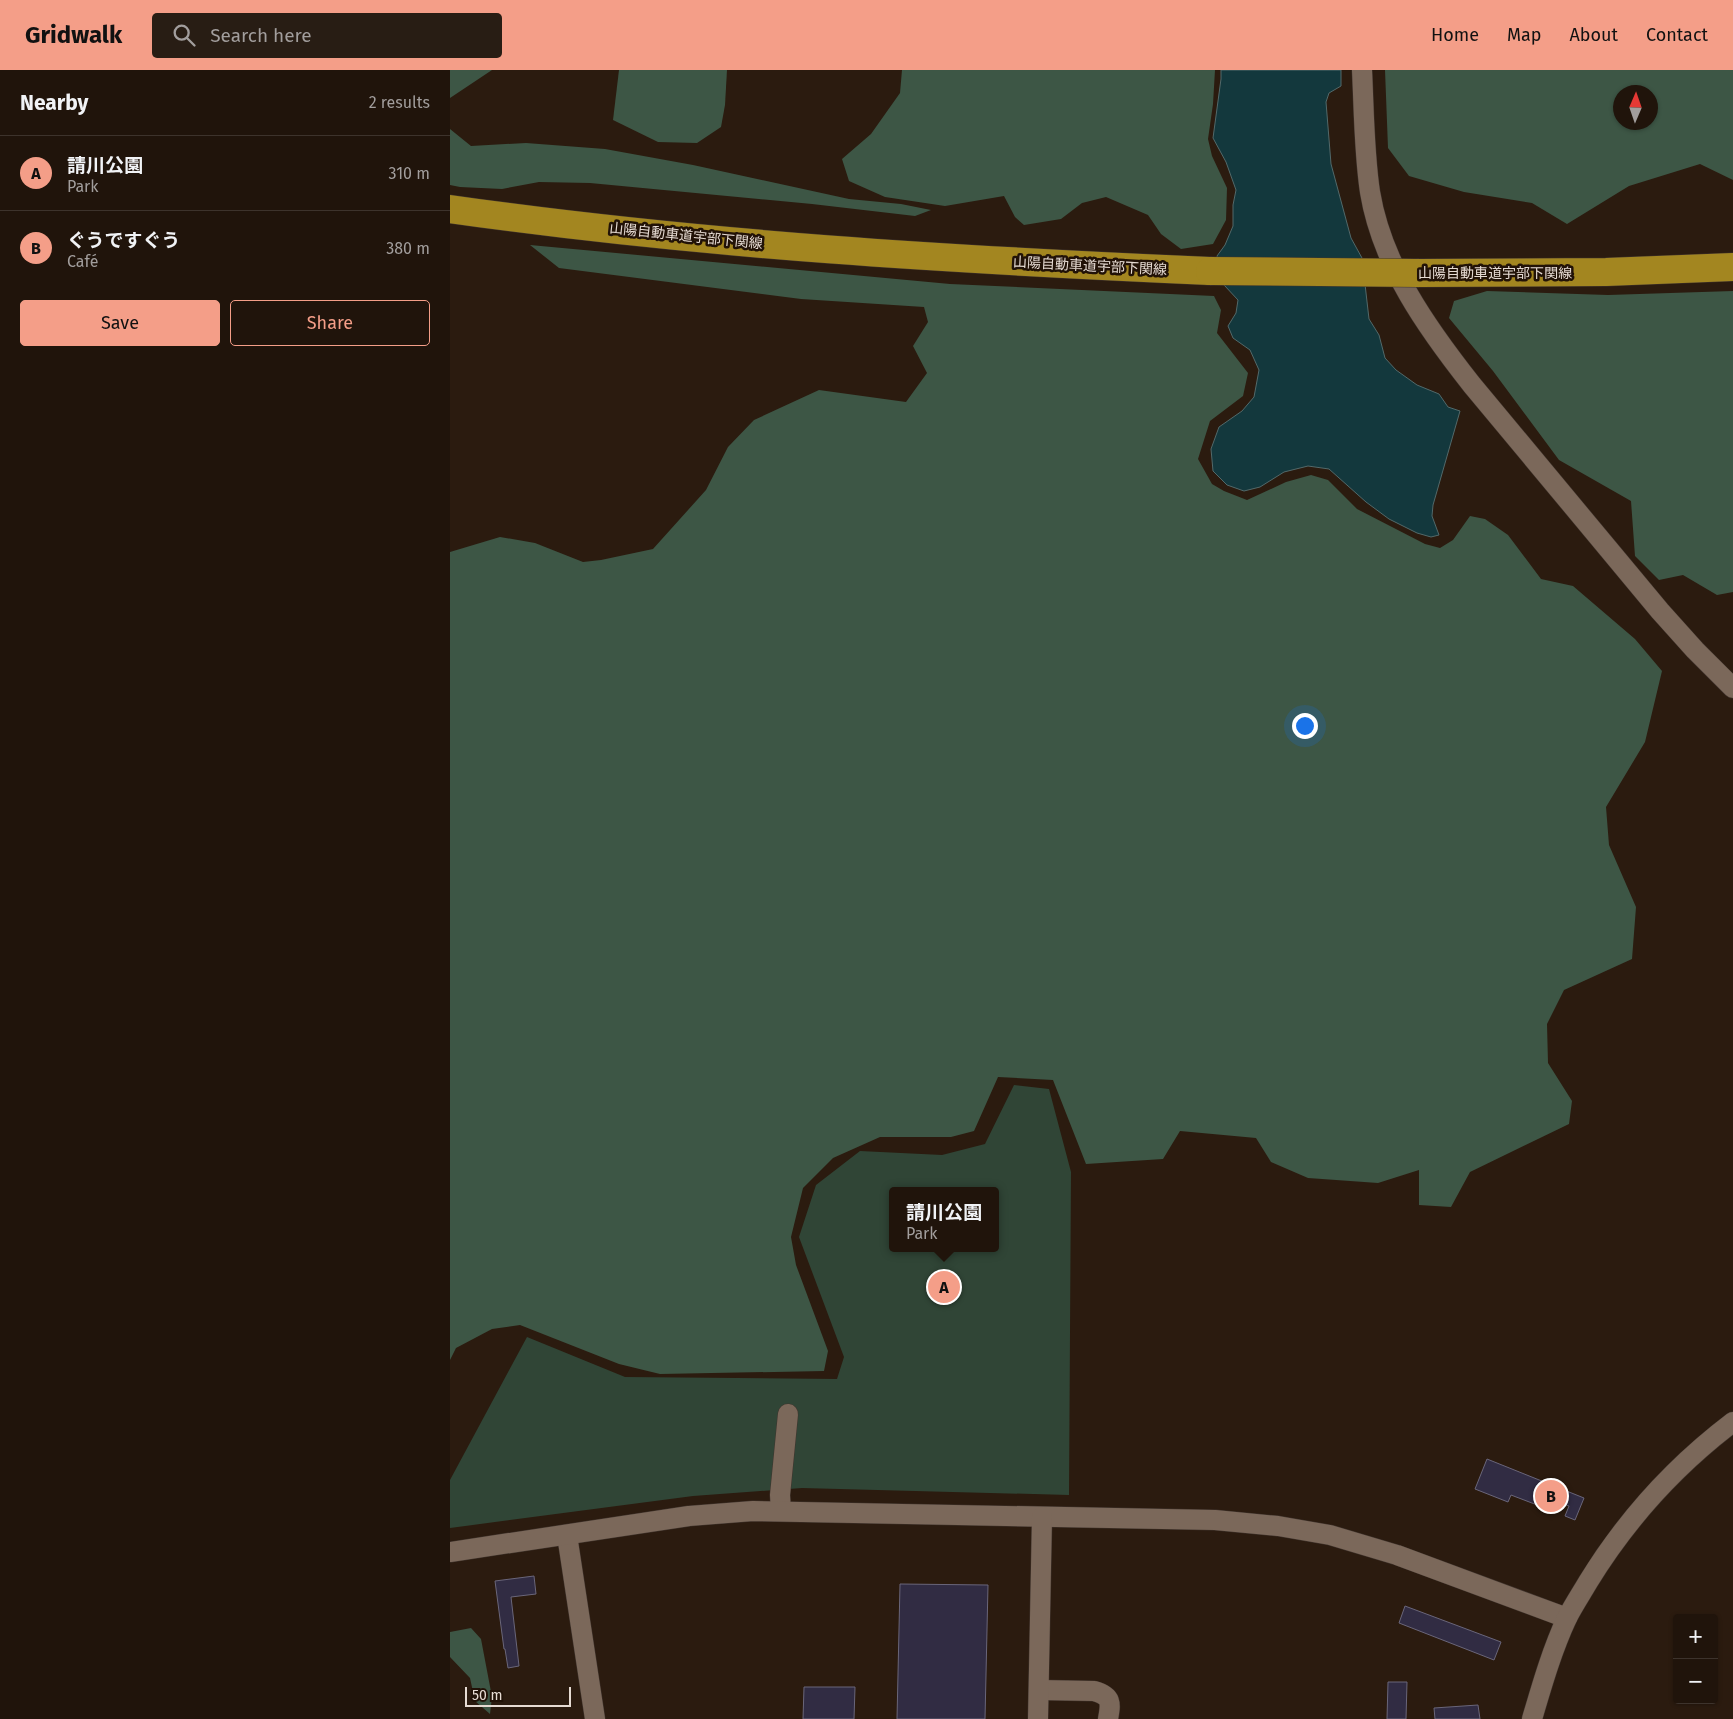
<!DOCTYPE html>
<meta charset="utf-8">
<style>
:root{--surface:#20140b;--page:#281d14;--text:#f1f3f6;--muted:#a29e9d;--line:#3d332c;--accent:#f49e88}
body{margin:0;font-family:"Fira Sans","Noto Sans JP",sans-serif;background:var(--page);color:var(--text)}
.controls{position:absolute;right:15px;bottom:15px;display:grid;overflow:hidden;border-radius:5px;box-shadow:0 1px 4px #0004}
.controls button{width:45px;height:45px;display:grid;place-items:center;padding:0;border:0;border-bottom:1px solid var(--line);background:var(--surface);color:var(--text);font:25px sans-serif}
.compass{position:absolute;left:1163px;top:15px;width:45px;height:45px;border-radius:50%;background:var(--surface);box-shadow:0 1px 4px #0004;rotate:2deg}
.scale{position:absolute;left:15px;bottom:12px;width:106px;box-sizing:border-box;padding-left:5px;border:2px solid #e6dbd3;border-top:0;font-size:14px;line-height:18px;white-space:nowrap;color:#e6dbd3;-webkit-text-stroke:4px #211207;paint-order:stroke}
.you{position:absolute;left:854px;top:655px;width:18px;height:18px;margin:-12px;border:4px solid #fff;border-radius:50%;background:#1a73e8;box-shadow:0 0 0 8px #1a73e833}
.badge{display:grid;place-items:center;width:32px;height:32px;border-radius:50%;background:var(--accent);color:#111;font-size:16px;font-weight:700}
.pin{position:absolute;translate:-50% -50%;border:2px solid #fff;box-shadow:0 1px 5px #0006}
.popup{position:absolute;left:439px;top:1117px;width:110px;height:65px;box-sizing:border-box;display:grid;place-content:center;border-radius:5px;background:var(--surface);filter:drop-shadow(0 1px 4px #0005);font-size:16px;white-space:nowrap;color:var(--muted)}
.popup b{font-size:19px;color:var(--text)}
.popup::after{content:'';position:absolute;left:50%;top:100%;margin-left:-10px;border:10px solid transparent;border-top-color:var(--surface)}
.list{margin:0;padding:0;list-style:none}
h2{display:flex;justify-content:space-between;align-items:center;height:65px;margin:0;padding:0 20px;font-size:21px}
h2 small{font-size:16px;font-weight:400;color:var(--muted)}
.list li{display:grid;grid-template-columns:32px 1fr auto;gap:15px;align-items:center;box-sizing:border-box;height:75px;padding:0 20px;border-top:1px solid var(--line)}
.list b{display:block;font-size:19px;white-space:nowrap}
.list p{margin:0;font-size:16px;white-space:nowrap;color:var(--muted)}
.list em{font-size:16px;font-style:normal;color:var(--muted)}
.actions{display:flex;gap:10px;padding:15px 20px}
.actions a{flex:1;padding:11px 0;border:1px solid var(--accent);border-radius:5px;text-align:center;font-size:18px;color:var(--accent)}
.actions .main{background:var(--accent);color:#111}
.icon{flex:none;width:28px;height:28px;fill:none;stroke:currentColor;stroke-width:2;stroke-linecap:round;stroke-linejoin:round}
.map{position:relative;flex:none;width:1283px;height:1649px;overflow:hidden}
header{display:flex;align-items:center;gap:30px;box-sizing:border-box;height:70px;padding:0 25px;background:var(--accent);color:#111}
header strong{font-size:24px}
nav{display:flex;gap:28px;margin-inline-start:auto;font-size:18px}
.search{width:350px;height:45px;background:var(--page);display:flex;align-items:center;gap:12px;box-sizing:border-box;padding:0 18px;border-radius:5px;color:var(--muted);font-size:19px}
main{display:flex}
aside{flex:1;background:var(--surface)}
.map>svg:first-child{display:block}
.green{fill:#304536;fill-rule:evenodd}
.forest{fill:#3d5645;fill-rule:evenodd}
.water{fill:#13383d;stroke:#52696a}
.building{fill:#312c43;stroke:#6a667a}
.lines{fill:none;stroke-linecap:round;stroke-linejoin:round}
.minor-casing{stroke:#41352e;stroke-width:21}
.highway-casing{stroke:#41352e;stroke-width:29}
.minor{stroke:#7b685a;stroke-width:20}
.highway{stroke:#a38620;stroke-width:28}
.highway-bridge-casing{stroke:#41352e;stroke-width:29;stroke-linecap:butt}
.highway-bridge{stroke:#a38620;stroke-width:28}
.labels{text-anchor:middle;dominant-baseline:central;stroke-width:5;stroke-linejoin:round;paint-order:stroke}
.street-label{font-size:14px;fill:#e6dbd3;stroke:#211207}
</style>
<header>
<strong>Gridwalk</strong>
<div class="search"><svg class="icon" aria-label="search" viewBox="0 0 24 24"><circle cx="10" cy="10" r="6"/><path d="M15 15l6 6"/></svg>Search here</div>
<nav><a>Home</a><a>Map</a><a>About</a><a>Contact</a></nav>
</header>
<main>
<aside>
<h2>Nearby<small>2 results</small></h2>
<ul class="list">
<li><span class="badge">A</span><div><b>請川公園</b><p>Park</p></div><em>310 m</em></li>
<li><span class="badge">B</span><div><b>ぐうですぐう</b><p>Café</p></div><em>380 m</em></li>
</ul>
<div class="actions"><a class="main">Save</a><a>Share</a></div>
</aside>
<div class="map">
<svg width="1283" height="1649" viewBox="0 0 1283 1649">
<rect width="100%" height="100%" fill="#2b1b0f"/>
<path class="green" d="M564,1015L599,1019L621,1102L619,1425L352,1418L243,1426L0,1458V1410L77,1267L175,1307L387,1309L394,1287L349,1167L366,1115L410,1081L492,1085L535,1074ZM443,1121H545V1178H443Z"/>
<g class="forest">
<path d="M0,0H42L0,28Z"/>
<path d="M169,0H277L275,35L271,57L247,73L208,72L163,50Z"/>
<path d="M452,0H765L763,34L758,69L762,86L777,118L776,150L763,174L731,179L711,164L698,145L656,127L632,133L611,149L574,155L565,147L554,126L495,136L435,127L399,111L392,89L421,64L450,23Z"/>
<path d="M935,0H1283V110L1250,94L1179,116L1117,154L1082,133L1014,122L959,106L938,78ZM1170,22H1200V52H1170Z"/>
<path d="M0,59L21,76L76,73L155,79L243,95L399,129L451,134L481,140L465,146L362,134L140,113L89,112L52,119L10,117L0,115Z"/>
<path d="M80,175L500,214L764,226L771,240L767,263L798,303L793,326L760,351L748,389L762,414L774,421L797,430L836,412L861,405L878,410L907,439L975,474L990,478L1003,470L1020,446L1035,449L1058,465L1091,509L1123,516L1185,569L1212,601L1195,672L1156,737L1159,775L1186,837L1182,889L1114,920L1097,954L1098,993L1122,1031L1119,1054L1020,1102L1001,1137L969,1135V1100L928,1113L858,1108L821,1092L806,1068L730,1061L713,1089L636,1094L603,1010L548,1007L524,1061L501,1067H430L383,1088L353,1118L341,1167L346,1195L378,1281L374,1301L210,1304L169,1294L70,1255L42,1259L6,1278L0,1290V482L50,467L85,473L133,492L151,490L203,479L256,420L278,377L304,350L369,320L456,332L477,303L463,276L478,252L474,237L351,229L109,198Z"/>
<path d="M1037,221L1158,225L1283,221V522L1267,525L1233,505L1209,510L1185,486L1181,431L1109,390L1043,301L999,248L1004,231Z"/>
<path d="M21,1558L31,1569L42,1627L40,1644L25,1631L20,1608L0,1587V1562Z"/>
</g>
<path class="water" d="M771,0H891V16L879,23L876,32L881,94L901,168L912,188L919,249L929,265L935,288L946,300L967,315L989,324L998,337L1010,341L983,435L982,446L989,465L981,467L967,463L939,449L916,432L879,399L858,396L834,402L810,417L794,421L777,415L763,401L761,379L769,357L792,341L804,327L809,300L800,280L783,268L778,256L786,243L788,230L774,215L767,186L775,175L783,156V135L786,120L776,92L763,68L771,9Z"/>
<g class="building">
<path d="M1037,1389L1134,1428L1125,1450L1115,1446L1119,1436L1099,1428L1095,1438L1061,1425L1058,1432L1025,1419Z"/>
<path d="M84,1506L86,1524L61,1527L69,1596L58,1598L55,1579H54L45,1511Z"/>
<path d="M450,1514L538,1515L535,1649H447Z"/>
<path d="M955,1536L1051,1572L1044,1590L949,1553Z"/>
<path d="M938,1612H957L956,1649H937Z"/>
<path d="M354,1617H405L404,1649H353Z"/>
<path d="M1028,1635L1030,1649H985L984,1638Z"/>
</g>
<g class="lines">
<defs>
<g id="minor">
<path d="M912,0C914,40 914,82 920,122C932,195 977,258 1022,315L1210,541L1245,580L1283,618"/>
<path d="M331,1441L330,1425L338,1344"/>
<path d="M117,1465L145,1649"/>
<path d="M0,1482L239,1446L303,1441L765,1450L828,1456L880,1465L947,1485L1117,1548"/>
<path d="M589,1620L644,1621C662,1626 661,1633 658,1649"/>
<path d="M588,1649L592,1447"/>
<path d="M1082,1649C1092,1615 1102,1580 1117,1548C1123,1536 1131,1524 1138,1512C1176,1450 1225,1396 1283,1352"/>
</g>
<g id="highway">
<path d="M0,139C252,175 506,190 760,201"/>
<path d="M969,203L1156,202L1283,197"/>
</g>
</defs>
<use href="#minor" class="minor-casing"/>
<use href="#highway" class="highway-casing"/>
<use href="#minor" class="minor"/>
<use href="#highway" class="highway"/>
<defs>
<path id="highway-bridge" d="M760,201L969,203"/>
</defs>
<use href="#highway-bridge" class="highway-bridge-casing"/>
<use href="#highway-bridge" class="highway-bridge"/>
</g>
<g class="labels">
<g class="street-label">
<text transform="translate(236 166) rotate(6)">山陽自動車道宇部下関線</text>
<text transform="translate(640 196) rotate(3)">山陽自動車道宇部下関線</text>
<text x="1045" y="203">山陽自動車道宇部下関線</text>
</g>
</g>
</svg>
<div class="controls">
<button>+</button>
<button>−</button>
</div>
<svg class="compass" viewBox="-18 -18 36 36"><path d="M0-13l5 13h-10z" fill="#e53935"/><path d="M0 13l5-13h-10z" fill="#a29e9d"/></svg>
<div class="scale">50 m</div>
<div class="you"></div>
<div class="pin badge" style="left:494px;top:1217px">A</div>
<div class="popup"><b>請川公園</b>Park</div>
<div class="pin badge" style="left:1101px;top:1426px">B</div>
</div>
</main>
